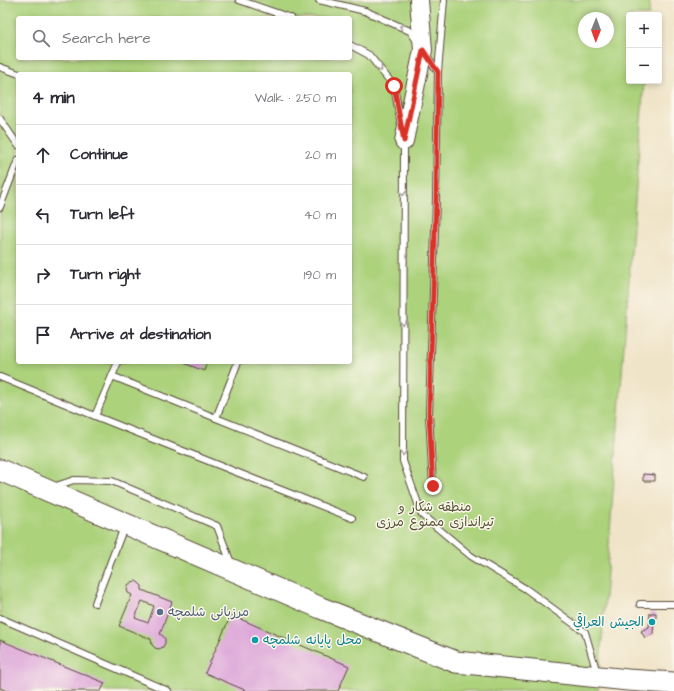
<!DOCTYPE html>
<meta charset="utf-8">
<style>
:root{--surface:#fff;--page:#f7f7f7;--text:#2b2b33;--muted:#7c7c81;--line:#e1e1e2}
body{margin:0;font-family:"Architects Daughter","Playpen Sans Arabic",sans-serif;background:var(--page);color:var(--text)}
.controls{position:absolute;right:12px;top:12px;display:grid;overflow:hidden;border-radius:4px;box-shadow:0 2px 6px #0003}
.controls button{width:36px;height:36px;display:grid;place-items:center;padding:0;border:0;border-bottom:1px solid var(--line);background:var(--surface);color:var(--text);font:20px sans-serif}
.compass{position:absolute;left:578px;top:12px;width:36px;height:36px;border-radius:50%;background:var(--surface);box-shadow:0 2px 6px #0003;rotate:181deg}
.stop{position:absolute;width:12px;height:12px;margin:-9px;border:3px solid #d93025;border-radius:50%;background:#fff}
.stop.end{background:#d93025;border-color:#fff;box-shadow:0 1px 4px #0008}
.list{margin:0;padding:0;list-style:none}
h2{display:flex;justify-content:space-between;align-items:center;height:52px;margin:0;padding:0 16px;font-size:17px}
h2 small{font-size:13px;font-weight:400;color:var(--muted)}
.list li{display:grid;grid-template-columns:26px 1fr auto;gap:12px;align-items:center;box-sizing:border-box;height:60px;padding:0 16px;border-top:1px solid var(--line)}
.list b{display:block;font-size:15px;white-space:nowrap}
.list em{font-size:13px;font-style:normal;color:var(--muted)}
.icon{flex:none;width:22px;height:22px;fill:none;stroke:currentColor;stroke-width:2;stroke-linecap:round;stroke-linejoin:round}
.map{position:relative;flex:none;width:674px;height:691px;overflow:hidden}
.search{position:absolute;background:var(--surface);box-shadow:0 2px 6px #0003;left:16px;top:16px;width:336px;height:44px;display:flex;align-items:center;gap:10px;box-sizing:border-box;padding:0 14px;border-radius:4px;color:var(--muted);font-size:15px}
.panel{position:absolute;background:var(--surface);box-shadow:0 2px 6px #0003;left:16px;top:72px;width:336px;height:292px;border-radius:4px}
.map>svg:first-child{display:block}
.green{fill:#acd27c;stroke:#747e4d;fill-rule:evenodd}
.building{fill:#dda5d9;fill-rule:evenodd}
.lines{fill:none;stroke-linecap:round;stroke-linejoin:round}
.service-casing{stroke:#564638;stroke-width:8}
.secondary-casing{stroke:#564638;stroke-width:20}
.trunk-casing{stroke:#564638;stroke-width:23}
.service{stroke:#fff;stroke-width:6}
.secondary{stroke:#fff;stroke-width:18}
.trunk{stroke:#fff;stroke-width:21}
.oneway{stroke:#a79f9a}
.route{stroke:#d93025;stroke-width:5}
.service-dot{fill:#5c6f8a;stroke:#fbf7ec;stroke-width:1.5}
.culture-dot{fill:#0f9aa8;stroke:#fbf7ec;stroke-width:1.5}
.labels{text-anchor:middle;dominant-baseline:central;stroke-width:3;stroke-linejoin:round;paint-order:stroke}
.park-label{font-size:13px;fill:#575436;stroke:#fbf7ec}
.service-label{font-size:13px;fill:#4e5e75;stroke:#fbf7ec;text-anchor:start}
.culture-label{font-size:13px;fill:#0d838f;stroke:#fbf7ec;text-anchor:end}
</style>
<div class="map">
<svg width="674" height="691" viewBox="0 0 674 691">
<rect width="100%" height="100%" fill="#fbf7ec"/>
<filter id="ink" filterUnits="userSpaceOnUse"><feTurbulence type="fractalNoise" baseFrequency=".025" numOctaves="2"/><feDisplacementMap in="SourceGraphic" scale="8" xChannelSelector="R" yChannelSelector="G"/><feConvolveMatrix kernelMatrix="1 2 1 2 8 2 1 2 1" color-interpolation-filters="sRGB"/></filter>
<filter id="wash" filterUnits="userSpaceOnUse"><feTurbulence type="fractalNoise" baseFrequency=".012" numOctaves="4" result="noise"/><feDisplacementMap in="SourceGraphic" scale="16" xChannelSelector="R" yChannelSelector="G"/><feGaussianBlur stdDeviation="0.9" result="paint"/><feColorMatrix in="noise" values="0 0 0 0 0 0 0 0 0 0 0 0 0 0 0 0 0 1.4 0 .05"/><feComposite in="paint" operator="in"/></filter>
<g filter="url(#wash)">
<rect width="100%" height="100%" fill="#f0e4c8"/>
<path class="green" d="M0,0H650L649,15H629V81H644L598,691H0ZM18,18H350V58H18ZM584,18H608V42H584ZM18,74H350V362H18Z"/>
<g id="blocks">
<g class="building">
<path d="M185,362H207L204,371L184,363Z"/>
<path d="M643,474L655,475V481H643Z"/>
<path d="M136,581L139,583L142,586V590L172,602L160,634L163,636L165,639V643L163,647L159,649L155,648L152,645L151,639L119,626L132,595L128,593L127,589L128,585L132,582ZM142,601L154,606L148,623L135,618Z"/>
<path d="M650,613H656V618H654L653,634L645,638L641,631L649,627Z"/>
<path d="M231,615L349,666L338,691H247L205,673Z"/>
<path d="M0,640L105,683L101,691H6L0,688Z"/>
</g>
</g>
</g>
<g filter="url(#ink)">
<use href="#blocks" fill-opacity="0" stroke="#564638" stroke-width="1"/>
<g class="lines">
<defs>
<g id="service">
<path d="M239,0L291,18"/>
<path d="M319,0L365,11L410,31L417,41"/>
<path d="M350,45L369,55L394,86L401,125"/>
<path d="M425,53L438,72L436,199L429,414L433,486"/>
<path d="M0,67L19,74"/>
<path d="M438,72L444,0"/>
<path d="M0,119L18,145"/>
<path d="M404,141L403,461L422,515L471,556L526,589L585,632L597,673"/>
<path d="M0,207L18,160"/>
<path d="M112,376L216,418L238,362"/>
<path d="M0,377L95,416L118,362"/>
<path d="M95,416L352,518"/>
<path d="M216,418L364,477"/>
<path d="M53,487L74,480L112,481L217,526L231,563"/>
<path d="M95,603L124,527"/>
<path d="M640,604H674"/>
<path d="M0,618L168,691"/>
</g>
<path id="secondary" d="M404,141L423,50L419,0"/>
<path id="trunk" d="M0,470L321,608L456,662L628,680L674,683"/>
</defs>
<use href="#service" class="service-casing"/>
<use href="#secondary" class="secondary-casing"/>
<use href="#trunk" class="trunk-casing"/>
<use href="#service" class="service"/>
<use href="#secondary" class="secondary"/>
<use href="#trunk" class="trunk"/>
</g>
<defs><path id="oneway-chevron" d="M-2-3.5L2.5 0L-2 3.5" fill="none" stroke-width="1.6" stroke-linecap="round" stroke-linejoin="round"/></defs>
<g class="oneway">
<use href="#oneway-chevron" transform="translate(402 27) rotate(-156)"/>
<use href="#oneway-chevron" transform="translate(380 69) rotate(51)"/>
<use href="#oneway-chevron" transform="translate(403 193) rotate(90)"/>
<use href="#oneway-chevron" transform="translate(403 323) rotate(90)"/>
<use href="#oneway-chevron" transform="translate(403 453) rotate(90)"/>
</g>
</g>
<g class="lines" filter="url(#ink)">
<path class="route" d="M394,86L404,141L423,50L438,72L436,200L429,414L433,486"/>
</g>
<circle class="service-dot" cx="160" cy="612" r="4"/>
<g class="culture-dot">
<circle cx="652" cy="622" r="4"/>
<circle cx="255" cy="640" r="4"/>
</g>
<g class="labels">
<g class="park-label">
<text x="435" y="507">منطقه شکار و<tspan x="435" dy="15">تیراندازی ممنوع مرزی</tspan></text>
</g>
<g class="service-label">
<text x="168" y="612">مرزبانی شلمچه</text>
</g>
<g class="culture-label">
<text x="644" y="622">الجيش العراقي</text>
<text x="263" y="640" text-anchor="start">محل پایانه شلمچه</text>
</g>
</g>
</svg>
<div class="controls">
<button>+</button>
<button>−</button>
</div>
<svg class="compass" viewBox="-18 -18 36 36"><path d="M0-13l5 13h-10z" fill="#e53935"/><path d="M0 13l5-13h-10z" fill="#7c7c81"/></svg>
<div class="stop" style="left:394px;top:86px"></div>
<div class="stop end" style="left:433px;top:486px"></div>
<div class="search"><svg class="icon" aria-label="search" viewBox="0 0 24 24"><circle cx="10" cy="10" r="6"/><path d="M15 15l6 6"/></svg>Search here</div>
<section class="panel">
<h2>4 min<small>Walk · 250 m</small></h2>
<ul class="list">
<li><svg class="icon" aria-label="ahead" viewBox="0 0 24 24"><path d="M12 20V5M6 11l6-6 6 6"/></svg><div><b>Continue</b></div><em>20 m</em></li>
<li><svg class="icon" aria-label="left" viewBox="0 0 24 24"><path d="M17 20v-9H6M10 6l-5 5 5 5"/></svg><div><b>Turn left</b></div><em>40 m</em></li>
<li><svg class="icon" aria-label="right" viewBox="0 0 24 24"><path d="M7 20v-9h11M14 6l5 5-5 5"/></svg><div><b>Turn right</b></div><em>190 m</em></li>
<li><svg class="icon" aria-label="arrive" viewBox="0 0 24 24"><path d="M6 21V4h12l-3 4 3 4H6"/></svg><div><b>Arrive at destination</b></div></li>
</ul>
</section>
</div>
